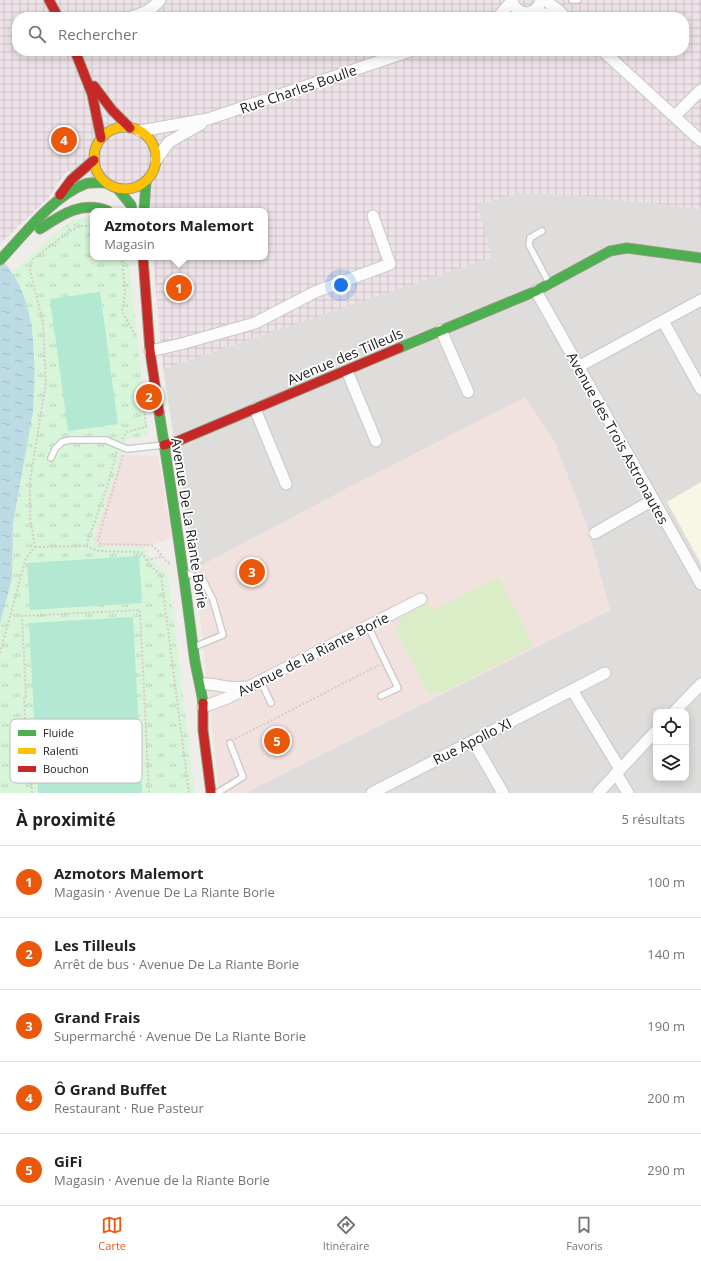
<!DOCTYPE html>
<html lang="fr">
<meta charset="utf-8">
<style>
:root{--surface:#fff;--page:#f6f6f6;--text:#202124;--muted:#757577;--line:#e0e0e0;--accent:#ea580c}
body{margin:0;font-family:"Open Sans",sans-serif;background:var(--page);color:var(--text)}
.controls{position:absolute;right:12px;bottom:12px;display:grid;overflow:hidden;border-radius:8px;box-shadow:0 2px 10px #0003}
.controls button{width:36px;height:36px;display:grid;place-items:center;padding:0;border:0;border-bottom:1px solid var(--line);background:var(--surface);color:var(--text);font:20px sans-serif}
.you{position:absolute;left:341px;top:285px;width:14px;height:14px;margin:-10px;border:3px solid #fff;border-radius:50%;background:#1a73e8;box-shadow:0 0 0 6px #1a73e833}
.badge{display:grid;place-items:center;width:26px;height:26px;border-radius:50%;background:var(--accent);color:#fff;font-size:13px;font-weight:700}
.pin{position:absolute;translate:-50% -50%;border:2px solid #fff;box-shadow:0 1px 4px #0006}
.popup{position:absolute;left:90px;top:208px;width:178px;height:52px;box-sizing:border-box;display:grid;place-content:center;border-radius:8px;background:var(--surface);filter:drop-shadow(0 1px 3px #0005);font-size:13px;white-space:nowrap;color:var(--muted)}
.popup b{font-size:15px;color:var(--text)}
.popup::after{content:'';position:absolute;left:50%;top:100%;margin-left:-8px;border:8px solid transparent;border-top-color:var(--surface)}
.list{margin:0;padding:0;list-style:none}
h2{display:flex;justify-content:space-between;align-items:center;height:52px;margin:0;padding:0 16px;font-size:17px}
h2 small{font-size:13px;font-weight:400;color:var(--muted)}
.list li{display:grid;grid-template-columns:26px 1fr auto;gap:12px;align-items:center;box-sizing:border-box;height:72px;padding:0 16px;border-top:1px solid var(--line)}
.list b{display:block;font-size:15px;white-space:nowrap}
.list p{margin:0;font-size:13px;white-space:nowrap;color:var(--muted)}
.list em{font-size:13px;font-style:normal;color:var(--muted)}
.icon{flex:none;width:22px;height:22px;fill:none;stroke:currentColor;stroke-width:2;stroke-linecap:round;stroke-linejoin:round}
.map{position:relative;flex:none;width:701px;height:793px;overflow:hidden}
.search{position:absolute;background:var(--surface);box-shadow:0 2px 10px #0003;left:12px;right:12px;top:12px;height:44px;display:flex;align-items:center;gap:10px;box-sizing:border-box;padding:0 14px;border-radius:16px;color:var(--muted);font-size:15px}
.sheet{height:412px;background:var(--surface)}
nav{display:flex;justify-content:space-around;align-items:center;box-sizing:border-box;height:56px;border-top:1px solid var(--line);background:var(--surface);font-size:11px;color:var(--muted)}
nav a{display:grid;justify-items:center;gap:2px}
nav .on{color:var(--accent)}
.map>svg:first-child{display:block}
.residential{fill:#dedddb;fill-rule:evenodd}
.commercial{fill:#f1e1df}
.industrial{fill:url(#industrial-grid);fill-rule:evenodd}
.education{fill:#f8f7e6}
.grass{fill:#dbedc7}
.park{fill:url(#park-tufts)}
.pitch{fill:#b3e8d2}
.water{fill:url(#water-ripples)}
.lines{fill:none;stroke-linecap:round;stroke-linejoin:round}
.lane-casing{stroke:#c8c7c6;stroke-width:8}
.street-casing{stroke:#c8c7c6;stroke-width:13}
.fast-casing{stroke:#989a80;stroke-width:11}
.slow-casing{stroke:#989a80;stroke-width:11}
.jam-casing{stroke:#989a80;stroke-width:11}
.path{stroke:#d8cac8;stroke-width:2;stroke-dasharray:2 2;stroke-linecap:butt}
.lane{stroke:#fdfcfc;stroke-width:5.5}
.street{stroke:#fdfcfc;stroke-width:11}
.fast{stroke:#4caf50;stroke-width:9}
.slow{stroke:#ffc107;stroke-width:9}
.jam{stroke:#c62828;stroke-width:9}
.labels{text-anchor:middle;dominant-baseline:central;stroke-width:3.5;stroke-linejoin:round;paint-order:stroke}
.street-label{font-size:14px;fill:#212121;stroke:#fff}
.key{fill:#fff;stroke:#bcbcbc;stroke-width:1}
.key-label{font-size:11px;fill:#212121}
</style>
<div class="map">
<svg width="701" height="793" viewBox="0 0 701 793">
<defs>
<pattern id="industrial-grid" width="8" height="8" patternUnits="userSpaceOnUse"><rect width="8" height="8" fill="#ede2e8"/><path d="M0 4h8M4 0v8" fill="none" stroke="#cbc2c7"/></pattern>
<pattern id="park-tufts" width="24" height="20" patternUnits="userSpaceOnUse"><rect width="24" height="20" fill="#d7f5d8"/><path d="M3 7l-1-3M5 7V3M7 7l1-3M15 17l-1-3M17 17v-4M19 17l1-3" fill="none" stroke="#b8d2b9"/></pattern>
<pattern id="water-ripples" width="26" height="14" patternUnits="userSpaceOnUse"><rect width="26" height="14" fill="#bcdbe4"/><path d="M2 4q2-2 4 0t4 0M15 11q2-2 4 0t4 0" fill="none" stroke="#a1bcc3"/></pattern>
</defs>
<rect width="100%" height="100%" fill="#efedea"/>
<path class="residential" d="M518,193L584,196L701,209V793H226L262,784L610,610L586,523L554,441L365,479L195,569L163,369L491,257L477,205ZM656,712H686V778H656Z"/>
<g class="commercial">
<path d="M525,397L554,440L586,523L610,610L245,793H219L195,569L365,479Z"/>
<path d="M122,455L158,456L172,538L143,548L100,546L93,541Z"/>
</g>
<path class="industrial" d="M0,0H701V209L584,196L518,193L477,205L492,257L163,369L153,257H265V211H151L149,193L67,171L48,198L0,244ZM17,17H684V51H17Z"/>
<path class="education" d="M701,482V564L667,502Z"/>
<path class="grass" d="M499,577L534,646L442,693L438,690L429,695L395,628L401,625L398,619L428,603L432,611Z"/>
<path class="park" d="M93,217V257H128L148,435L127,439L93,541L100,546L143,548L154,563L168,574L195,793H0V623L12,579L13,523L33,412V362L20,288L11,273L70,221Z"/>
<g class="pitch">
<path d="M100,292L118,424L68,431L50,299Z"/>
<path d="M139,556L142,603L30,610L27,563Z"/>
<path d="M133,617L142,793H38L29,623Z"/>
</g>
<path class="water" d="M0,256C7,266 15,276 20,287C37,322 35,375 33,412L13,523L12,579L0,623Z"/>
<g class="lines">
<defs>
<g id="lane">
<path d="M572,0H578"/>
<path d="M542,231L530,238L529,245L549,283"/>
<path d="M51,458L55,449L62,442L70,440H106L127,449L164,445"/>
<path d="M186,573L203,580L213,600L223,635L194,647"/>
<path d="M368,626L398,688L381,696"/>
<path d="M260,680L271,703"/>
<path d="M217,793L243,777L230,743"/>
</g>
<g id="street">
<path d="M512,0C516,17 537,17 541,0"/>
<path d="M545,0L558,10L565,17"/>
<path d="M533,12L556,16L562,15"/>
<path d="M131,17C143,13 152,10 160,0"/>
<path d="M498,17L512,1"/>
<path d="M603,51L701,141"/>
<path d="M675,116L701,90"/>
<path d="M140,131L208,119L410,51"/>
<path d="M156,160L169,142L201,124"/>
<path d="M536,291L701,584"/>
<path d="M663,321L701,389"/>
<path d="M441,330L468,392"/>
<path d="M150,351L181,344L255,323L315,292L390,264L373,216"/>
<path d="M578,367L701,300"/>
<path d="M347,371L376,441"/>
<path d="M255,409L286,484"/>
<path d="M595,533L653,500"/>
<path d="M201,684C214,682 227,690 244,687"/>
<path d="M572,690L620,769"/>
<path d="M203,707L227,698L421,599"/>
<path d="M674,712L701,684"/>
<path d="M473,741L503,793"/>
<path d="M616,773L628,793"/>
<path d="M372,793L605,673"/>
<path d="M598,793L656,731"/>
</g>
<g id="fast">
<path d="M117,188L131,205L132,211"/>
<path d="M144,211L146,181"/>
<path d="M40,229C61,215 82,200 108,211"/>
<path d="M0,260C23,236 53,196 85,184C91,182 99,183 106,183"/>
<path d="M399,348L536,291L610,251L627,248L701,258"/>
<path d="M159,412C172,493 184,574 194,655C196,671 201,687 203,703"/>
</g>
<circle id="slow" cx="125" cy="158" r="31"/>
<g id="jam">
<path d="M49,0L58,17"/>
<path d="M75,51L92,94L101,138"/>
<path d="M94,86L112,110L130,128"/>
<path d="M60,195L71,180L94,160"/>
<path d="M143,257L150,351L159,412"/>
<path d="M164,445L178,441L399,348"/>
<path d="M203,703V730L211,793"/>
</g>
</defs>
<use href="#lane" class="lane-casing"/>
<use href="#street" class="street-casing"/>
<use href="#fast" class="fast-casing"/>
<use href="#slow" class="slow-casing"/>
<use href="#jam" class="jam-casing"/>
<g class="path">
<path d="M70,231L81,226H93"/>
<path d="M122,257L125,292L122,311L135,335"/>
<path d="M122,439L127,432L146,427L142,389"/>
<path d="M123,455L98,540L101,544L151,545C159,550 162,558 170,564"/>
<path d="M86,546L99,551L138,552L143,554L149,565L161,575L189,793"/>
<path d="M35,547L86,546L106,490L117,452"/>
<path d="M147,560L161,557"/>
<path d="M0,653L26,558L35,547L30,518V481L46,382L43,322L30,271L32,260L70,231L67,225"/>
<path d="M235,739L379,665"/>
<path d="M32,793L28,732H26L24,697H26L22,616L140,610L149,793"/>
</g>
<use href="#lane" class="lane"/>
<use href="#street" class="street"/>
<use href="#fast" class="fast"/>
<use href="#slow" class="slow"/>
<use href="#jam" class="jam"/>
</g>
<g class="labels">
<g class="street-label">
<text transform="translate(298 89) rotate(-19)">Rue Charles Boulle</text>
<text transform="translate(345 356) rotate(-23)">Avenue des Tilleuls</text>
<text transform="translate(618 438) rotate(61)">Avenue des Trois Astronautes</text>
<text transform="translate(190 523) rotate(81)">Avenue De La Riante Borie</text>
<text transform="translate(313 654) rotate(-27)">Avenue de la Riante Borie</text>
<text transform="translate(472 741) rotate(-27)">Rue Apollo XI</text>
</g>
</g>
<rect x="10" y="719" width="132" height="64" rx="6" class="key"/>
<rect x="18" y="730" width="18" height="6" fill="#4caf50"/>
<rect x="18" y="748" width="18" height="6" fill="#ffc107"/>
<rect x="18" y="766" width="18" height="6" fill="#c62828"/>
<g class="key-label">
<text x="43" y="737">Fluide</text>
<text x="43" y="755">Ralenti</text>
<text x="43" y="773">Bouchon</text>
</g>
</svg>
<div class="controls">
<button><svg class="icon" aria-label="locate" viewBox="0 0 24 24"><circle cx="12" cy="12" r="6"/><path d="M12 2v4M12 18v4M2 12h4M18 12h4"/></svg></button>
<button><svg class="icon" aria-label="layers" viewBox="0 0 24 24"><path d="M12 4l9 5-9 5-9-5zM3 14l9 5 9-5"/></svg></button>
</div>
<div class="you"></div>
<div class="pin badge" style="left:179px;top:288px">1</div>
<div class="popup"><b>Azmotors Malemort</b>Magasin</div>
<div class="pin badge" style="left:149px;top:397px">2</div>
<div class="pin badge" style="left:252px;top:572px">3</div>
<div class="pin badge" style="left:64px;top:140px">4</div>
<div class="pin badge" style="left:277px;top:741px">5</div>
<div class="search"><svg class="icon" aria-label="search" viewBox="0 0 24 24"><circle cx="10" cy="10" r="6"/><path d="M15 15l6 6"/></svg>Rechercher</div>
</div>
<section class="sheet">
<h2>À proximité<small>5 résultats</small></h2>
<ul class="list">
<li><span class="badge">1</span><div><b>Azmotors Malemort</b><p>Magasin · Avenue De La Riante Borie</p></div><em>100 m</em></li>
<li><span class="badge">2</span><div><b>Les Tilleuls</b><p>Arrêt de bus · Avenue De La Riante Borie</p></div><em>140 m</em></li>
<li><span class="badge">3</span><div><b>Grand Frais</b><p>Supermarché · Avenue De La Riante Borie</p></div><em>190 m</em></li>
<li><span class="badge">4</span><div><b>Ô Grand Buffet</b><p>Restaurant · Rue Pasteur</p></div><em>200 m</em></li>
<li><span class="badge">5</span><div><b>GiFi</b><p>Magasin · Avenue de la Riante Borie</p></div><em>290 m</em></li>
</ul>
</section>
<nav>
<a class="on"><svg class="icon" aria-label="map" viewBox="0 0 24 24"><path d="M3 6l6-2 6 2 6-2v14l-6 2-6-2-6 2zM9 4v14M15 6v14"/></svg>Carte</a>
<a><svg class="icon" aria-label="directions" viewBox="0 0 24 24"><path d="M12 3l9 9-9 9-9-9zM9 14v-3h6M13 9l2 2-2 2"/></svg>Itinéraire</a>
<a><svg class="icon" aria-label="saved" viewBox="0 0 24 24"><path d="M7 4h10v16l-5-4-5 4z"/></svg>Favoris</a>
</nav>
